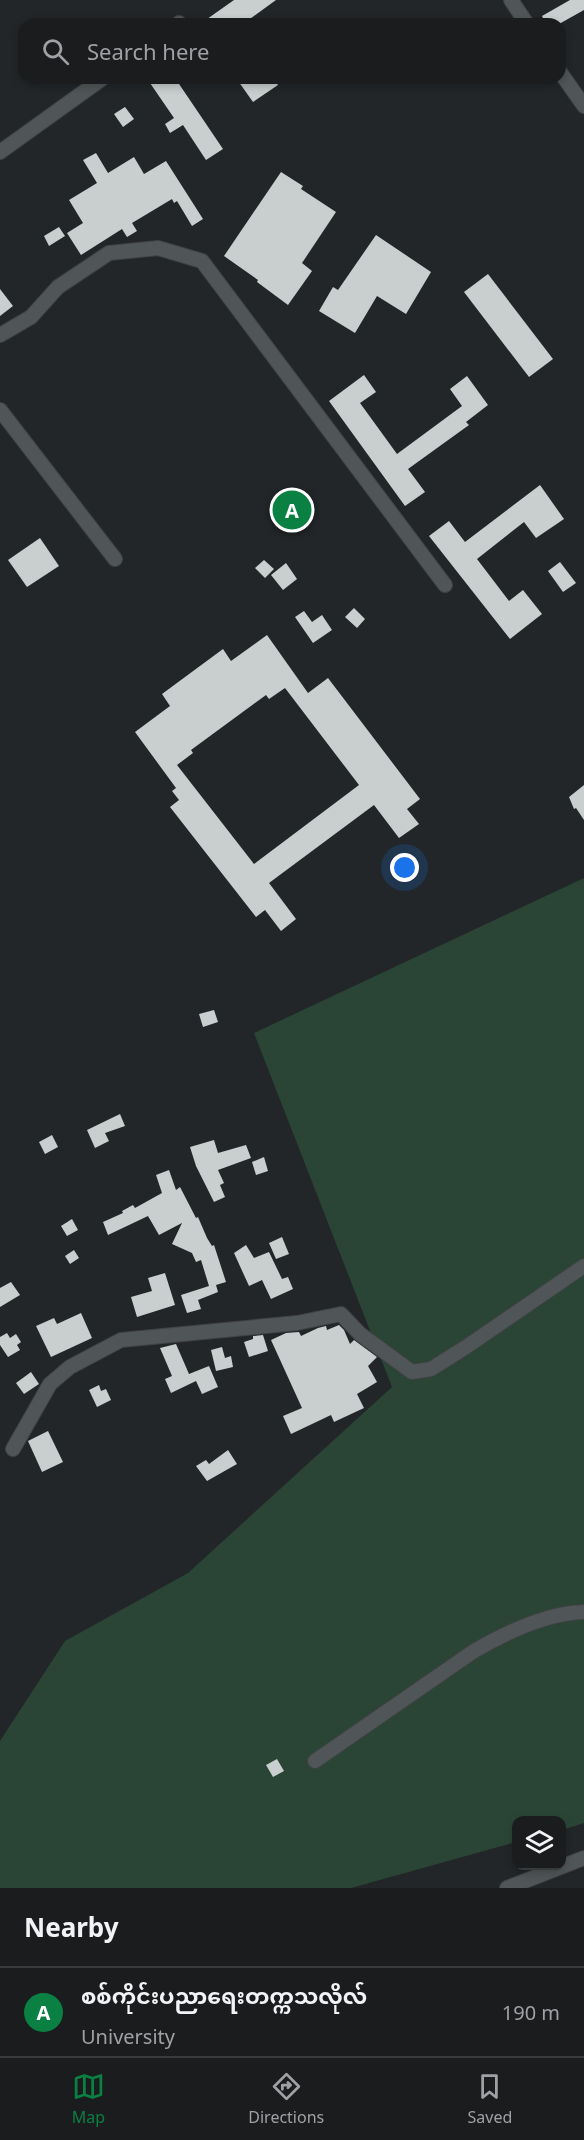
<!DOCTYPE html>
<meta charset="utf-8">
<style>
:root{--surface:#1a1c1e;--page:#27292b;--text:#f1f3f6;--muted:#9fa1a4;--line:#383a3c;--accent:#0b8043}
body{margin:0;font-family:"Noto Sans","Noto Sans Myanmar",sans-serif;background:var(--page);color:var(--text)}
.controls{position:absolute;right:18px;bottom:18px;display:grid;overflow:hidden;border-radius:12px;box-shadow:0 3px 9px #0003}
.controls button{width:54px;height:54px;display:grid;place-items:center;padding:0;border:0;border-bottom:2px solid var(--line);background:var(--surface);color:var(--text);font:30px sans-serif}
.you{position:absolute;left:405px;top:868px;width:21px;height:21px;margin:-15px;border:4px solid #fff;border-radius:50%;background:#1a73e8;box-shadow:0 0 0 9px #1a73e833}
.badge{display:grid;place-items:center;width:39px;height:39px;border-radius:50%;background:var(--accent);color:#fff;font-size:20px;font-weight:700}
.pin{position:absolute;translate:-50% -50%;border:3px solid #fff;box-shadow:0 2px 6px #0006}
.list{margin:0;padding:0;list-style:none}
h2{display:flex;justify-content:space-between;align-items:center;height:78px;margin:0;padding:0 24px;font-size:26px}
h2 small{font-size:20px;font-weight:400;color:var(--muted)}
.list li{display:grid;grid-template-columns:39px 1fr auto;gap:18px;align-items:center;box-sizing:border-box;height:90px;padding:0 24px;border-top:2px solid var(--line)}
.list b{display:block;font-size:22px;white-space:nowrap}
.list p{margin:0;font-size:20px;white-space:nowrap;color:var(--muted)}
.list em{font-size:20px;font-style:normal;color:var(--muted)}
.icon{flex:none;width:33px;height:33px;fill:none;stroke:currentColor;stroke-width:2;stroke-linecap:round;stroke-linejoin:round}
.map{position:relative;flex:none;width:584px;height:1888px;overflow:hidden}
.search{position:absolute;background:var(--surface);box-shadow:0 3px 9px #0003;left:18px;right:18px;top:18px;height:66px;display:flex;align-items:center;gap:15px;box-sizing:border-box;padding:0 21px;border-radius:18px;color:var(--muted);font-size:22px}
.sheet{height:168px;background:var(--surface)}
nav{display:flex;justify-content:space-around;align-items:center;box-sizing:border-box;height:84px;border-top:2px solid var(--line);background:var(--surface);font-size:16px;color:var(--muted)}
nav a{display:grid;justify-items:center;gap:3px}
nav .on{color:var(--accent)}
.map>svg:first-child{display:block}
.green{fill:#2a4536}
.building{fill:#c8cfce;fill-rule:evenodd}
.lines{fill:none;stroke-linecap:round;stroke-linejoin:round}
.street-casing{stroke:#404244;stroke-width:16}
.street{stroke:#505557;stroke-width:14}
</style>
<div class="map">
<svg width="584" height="1888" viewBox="0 0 584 1888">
<rect width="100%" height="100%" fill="#222628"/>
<path class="green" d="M584,878V1823L562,1830V1820H516V1842L351,1888H0V1741L65,1641L188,1573L392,1387L254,1033Z"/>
<g class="building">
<path d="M234,0H276L243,24H200Z"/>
<path d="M570,0H584V10L559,24H546L542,16Z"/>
<path d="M157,78H175L223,149L206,160L183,125L170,133L165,124L174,118L150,83Z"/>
<path d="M236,78H273L278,85L253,102Z"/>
<path d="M125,107L134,119L123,127L114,114Z"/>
<path d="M96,153L108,173L134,157L144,174L166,161L203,219L192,226L177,201L174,203L172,199L132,223L137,231L127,237L122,229L81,255L67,233L83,223L69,200L97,183L83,160Z"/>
<path d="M281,172L303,186L301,189L336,212L302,263L312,271L288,305L257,282L258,280L224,256Z"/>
<path d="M59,227L65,236L49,246L44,236Z"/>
<path d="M376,235L431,272L406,314L377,296L355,333L319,311L333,287L338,290Z"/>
<path d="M488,274L553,359L529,377L464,292Z"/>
<path d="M0,289L13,306L0,316Z"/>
<path d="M364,375L376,392L360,403L397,454L462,406L450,389L467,376L488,405L466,422L469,425L408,469L425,492L405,506L329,401Z"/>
<path d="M540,485L564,519L536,538L524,522L477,559L509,601L523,590L542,614L510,639L429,536L449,521L465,542Z"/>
<path d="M40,538L59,566L27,587L8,560Z"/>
<path d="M264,560L274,569L265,578L255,568Z"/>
<path d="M560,562L576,583L563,592L548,571Z"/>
<path d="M286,563L297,579L283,590L271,575Z"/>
<path d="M354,608L365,619L357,628L345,617Z"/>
<path d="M304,611L312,622L322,615L332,630L313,643L295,617Z"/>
<path d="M267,635L308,693L328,678L420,799L407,809L419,824L399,838L374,805L269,883L296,919L281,931L265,910L256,917L170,807L179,800L172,791L176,788L135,732L170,706L162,694L223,649L231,661ZM285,688L359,785L254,864L177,765L193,753L191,750L266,695L269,699Z"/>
<path d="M584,785V820L576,808L574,809L569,797Z"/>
<path d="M214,1010L218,1022L203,1027L199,1014Z"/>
<path d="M120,1114L125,1126L105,1133L109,1141L95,1148L87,1130Z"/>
<path d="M52,1135L58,1147L45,1154L39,1142Z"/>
<path d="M214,1140L218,1153L246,1145L251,1158L218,1170L224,1183L220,1185L225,1197L214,1202L196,1166L190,1147Z"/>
<path d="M264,1157L268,1171L256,1175L252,1162Z"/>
<path d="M169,1170L176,1190L180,1187L196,1218L198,1217L207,1238L212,1246L214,1245L226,1282L216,1285L218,1292L198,1300L201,1309L187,1313L181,1295L209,1286L201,1260L196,1262L192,1253L172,1244L182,1223L159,1235L148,1216L108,1235L103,1222L123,1213L122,1211L133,1205L135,1208L162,1193L156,1175Z"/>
<path d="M72,1219L78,1230L67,1236L61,1226Z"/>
<path d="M282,1237L289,1254L276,1259L269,1243Z"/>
<path d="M246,1245L254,1258L269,1252L282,1279L288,1277L293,1289L271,1299L262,1280L249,1286L234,1253Z"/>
<path d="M74,1250L79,1258L70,1264L65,1256Z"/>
<path d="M165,1273L175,1305L137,1317L131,1297L152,1291L148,1278Z"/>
<path d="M11,1282L20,1295L0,1307V1288Z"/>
<path d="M81,1313L92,1338L51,1357L36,1326L54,1318L57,1324Z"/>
<path d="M339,1325L344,1330L350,1344L354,1340L377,1357L368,1366L377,1382L357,1394L364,1408L334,1422L331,1415L291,1434L283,1416L302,1408L271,1340L286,1333L299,1332L301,1336L318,1328L326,1326L327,1330Z"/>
<path d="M7,1333L10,1338L16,1334L21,1342L17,1345L20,1350L8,1357L0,1345V1337Z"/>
<path d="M263,1335L268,1351L249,1357L244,1342L253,1339V1336Z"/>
<path d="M176,1344L189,1374L209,1366L218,1387L202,1394L196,1381L171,1393L165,1379L172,1376L160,1348Z"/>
<path d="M222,1347L225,1358L231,1356L233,1367L216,1371L211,1350Z"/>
<path d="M31,1372L39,1384L24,1394L16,1383Z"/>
<path d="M99,1385L101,1391L106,1389L111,1400L97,1407L89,1390Z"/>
<path d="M48,1431L63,1462L42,1472L28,1441Z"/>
<path d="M228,1450L237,1464L207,1481L196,1466L206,1460L209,1464Z"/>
<path d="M277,1759L284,1771L273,1777L266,1765Z"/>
</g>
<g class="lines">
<defs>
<g id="street">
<path d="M511,0L527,24"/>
<path d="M178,24L179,23"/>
<path d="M560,72L584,106"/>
<path d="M0,152L103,78"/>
<path d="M0,335L31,317L58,287L109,253L158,248L202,261L445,585"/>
<path d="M0,410L115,559"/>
<path d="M13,1449L50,1384L70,1367L121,1340L297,1323L341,1314L360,1334L412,1372L431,1369L466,1347L584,1266"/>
<path d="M315,1761L474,1651C505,1633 548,1613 584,1612"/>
<path d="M507,1888L584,1858"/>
</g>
</defs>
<use href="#street" class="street-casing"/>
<use href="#street" class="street"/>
</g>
</svg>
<div class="controls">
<button><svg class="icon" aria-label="layers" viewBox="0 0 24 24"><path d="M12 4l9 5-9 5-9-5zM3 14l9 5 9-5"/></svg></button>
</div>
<div class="you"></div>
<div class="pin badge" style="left:292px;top:510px">A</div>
<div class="search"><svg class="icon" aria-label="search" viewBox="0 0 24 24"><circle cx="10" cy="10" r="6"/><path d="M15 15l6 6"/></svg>Search here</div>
</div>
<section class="sheet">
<h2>Nearby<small></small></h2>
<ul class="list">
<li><span class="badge">A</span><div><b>စစ်ကိုင်းပညာရေးတက္ကသလိုလ်</b><p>University</p></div><em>190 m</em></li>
</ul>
</section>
<nav>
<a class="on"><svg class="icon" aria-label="map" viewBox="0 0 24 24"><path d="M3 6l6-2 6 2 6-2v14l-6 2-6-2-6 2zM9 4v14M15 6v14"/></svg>Map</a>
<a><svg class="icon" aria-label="directions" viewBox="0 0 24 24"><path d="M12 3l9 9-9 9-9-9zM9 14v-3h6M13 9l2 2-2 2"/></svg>Directions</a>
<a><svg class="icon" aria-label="saved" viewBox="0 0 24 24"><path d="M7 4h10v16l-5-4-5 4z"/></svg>Saved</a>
</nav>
